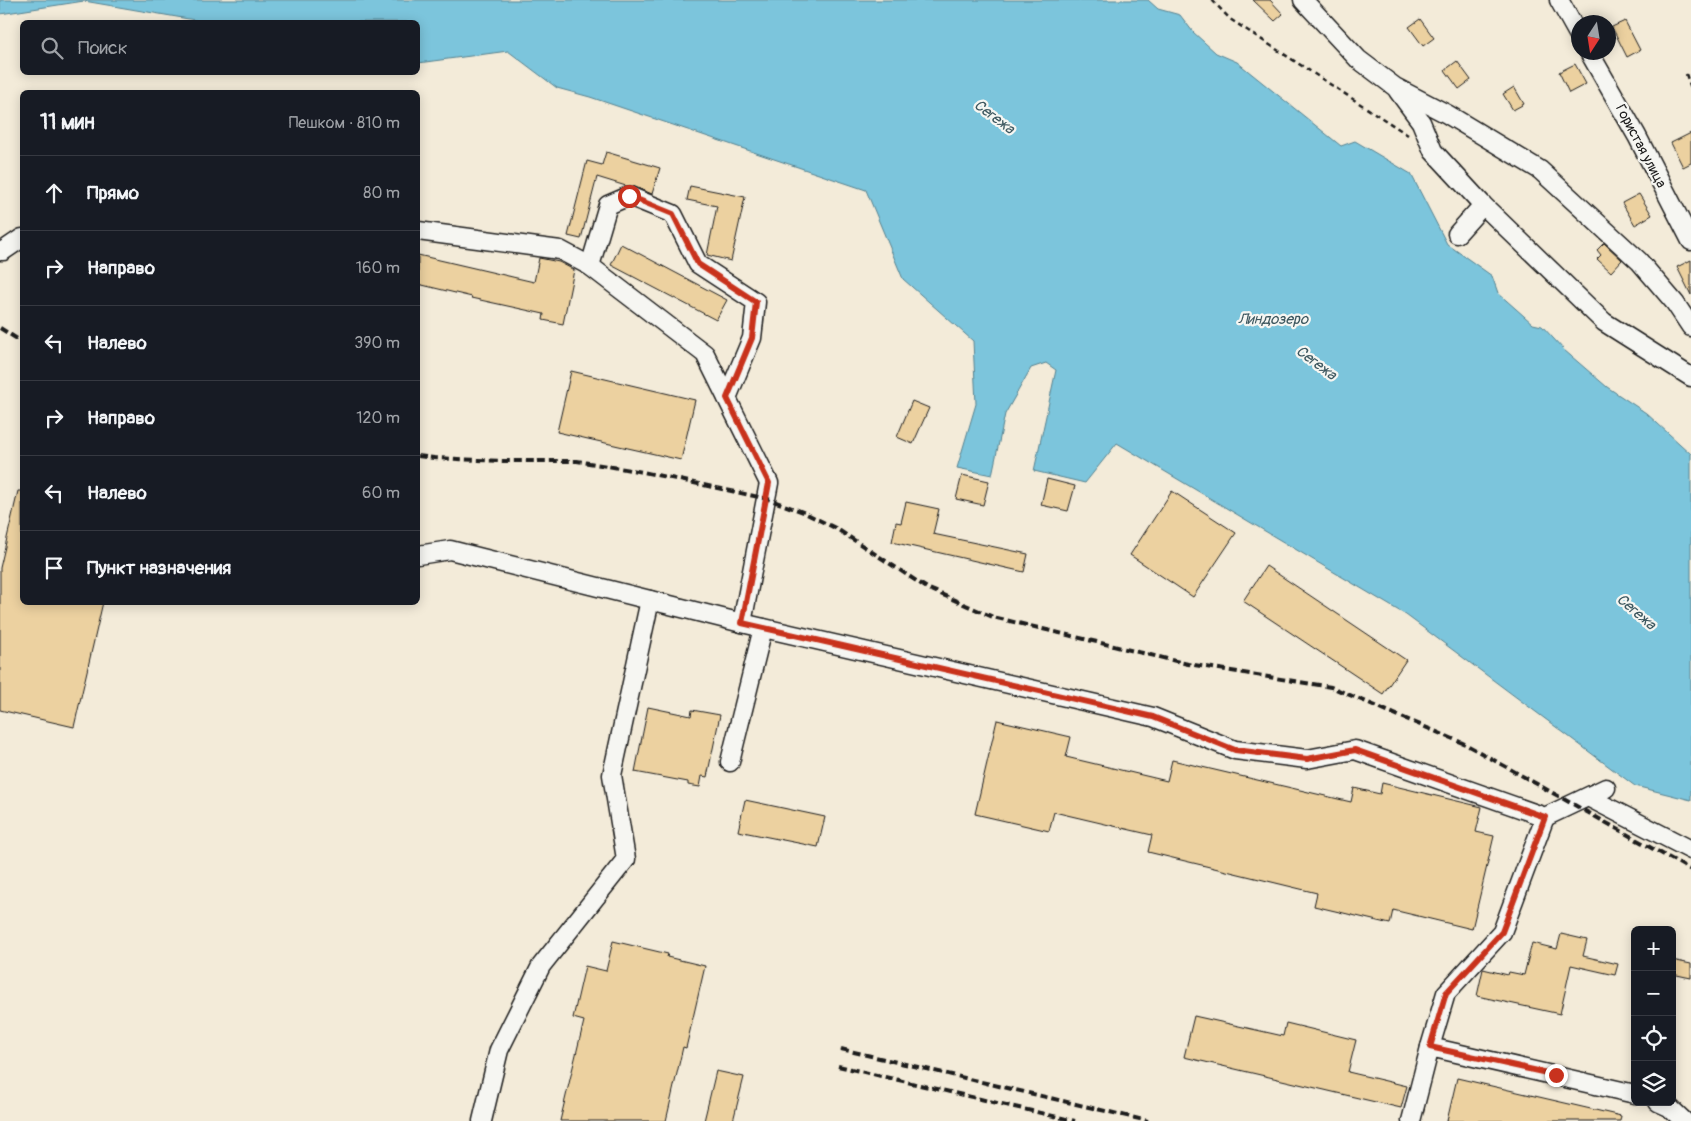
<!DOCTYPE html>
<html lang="ru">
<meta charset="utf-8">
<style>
:root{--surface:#171b24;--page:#242831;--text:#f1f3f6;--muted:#9ea1a6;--line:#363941}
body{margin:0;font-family:Pangolin,sans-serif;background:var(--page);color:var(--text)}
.controls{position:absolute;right:15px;bottom:15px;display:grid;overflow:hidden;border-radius:8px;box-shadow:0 2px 12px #0003}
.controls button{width:45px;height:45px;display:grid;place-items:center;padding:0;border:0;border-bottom:1px solid var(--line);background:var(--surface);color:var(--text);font:25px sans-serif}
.compass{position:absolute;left:1571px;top:15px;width:45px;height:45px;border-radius:50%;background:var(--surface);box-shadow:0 2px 12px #0003;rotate:192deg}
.stop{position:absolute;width:15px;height:15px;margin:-11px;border:4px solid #c8321e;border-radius:50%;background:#fff}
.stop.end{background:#c8321e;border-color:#fff;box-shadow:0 1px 5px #0008}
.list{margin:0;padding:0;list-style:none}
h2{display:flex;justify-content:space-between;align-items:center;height:65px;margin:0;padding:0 20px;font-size:21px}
h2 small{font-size:16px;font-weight:400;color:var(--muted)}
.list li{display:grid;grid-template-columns:32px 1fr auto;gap:15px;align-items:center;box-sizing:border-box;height:75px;padding:0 20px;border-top:1px solid var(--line)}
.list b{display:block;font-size:19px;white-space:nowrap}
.list em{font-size:16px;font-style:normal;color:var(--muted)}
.icon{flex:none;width:28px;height:28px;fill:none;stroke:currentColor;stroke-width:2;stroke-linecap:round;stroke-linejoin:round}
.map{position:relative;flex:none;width:1691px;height:1121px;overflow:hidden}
.search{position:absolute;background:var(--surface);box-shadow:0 2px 12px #0003;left:20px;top:20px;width:400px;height:55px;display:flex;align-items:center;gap:12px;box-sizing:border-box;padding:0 18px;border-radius:8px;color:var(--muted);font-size:19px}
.panel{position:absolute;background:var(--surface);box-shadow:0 2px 12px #0003;left:20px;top:90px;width:400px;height:515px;border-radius:8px}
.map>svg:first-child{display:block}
.water{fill:#7bc5dc;stroke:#55818f}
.building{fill:#ecd1a0;stroke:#1c1c1c}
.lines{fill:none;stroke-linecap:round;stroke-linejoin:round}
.minor-casing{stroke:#1c1c1c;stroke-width:21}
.path{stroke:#1c1c1c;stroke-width:2.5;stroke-dasharray:5 4;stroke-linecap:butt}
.minor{stroke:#f6f6f2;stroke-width:18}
.rail{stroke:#1c1c1c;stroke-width:4;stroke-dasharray:8 4;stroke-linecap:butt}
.route{stroke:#c8321e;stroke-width:6}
.labels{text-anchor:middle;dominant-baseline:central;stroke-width:4.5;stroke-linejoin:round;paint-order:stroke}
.street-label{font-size:14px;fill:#1c1c1c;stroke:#f6f6f2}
.water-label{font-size:15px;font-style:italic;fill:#3d575f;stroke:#f6f6f2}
</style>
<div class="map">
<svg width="1691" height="1121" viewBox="0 0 1691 1121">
<rect width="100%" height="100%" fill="#f3ebd9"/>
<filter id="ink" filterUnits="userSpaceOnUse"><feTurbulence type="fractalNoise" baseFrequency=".02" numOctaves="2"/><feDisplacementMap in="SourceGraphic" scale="10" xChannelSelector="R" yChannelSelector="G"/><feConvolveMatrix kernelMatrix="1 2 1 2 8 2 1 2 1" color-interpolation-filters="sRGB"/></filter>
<g filter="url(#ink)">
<path class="water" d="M0,0H1148L1158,9L1180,15L1193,32L1216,53L1237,62L1341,146L1355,141L1411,174L1447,244L1492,276L1498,293L1533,324L1542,326L1564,350L1607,387L1646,413L1691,454V800L1635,786L1406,615L1117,443L1085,483L1034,471L1056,370L1046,363L1031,368L1005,414L992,475L957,468L976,404L973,341L903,279L866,190L590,97L557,88L508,51L418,63V22H206L84,1L0,14Z"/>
<g class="building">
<path d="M1253,0H1270L1283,14L1275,21Z"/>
<path d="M1420,19L1434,38L1423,46L1409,27Z"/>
<path d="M1625,21L1640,50L1627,57L1612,27Z"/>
<path d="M1457,61L1471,80L1459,89L1445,70Z"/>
<path d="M1575,64L1586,84L1569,93L1559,72Z"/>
<path d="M1514,87L1524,104L1513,110L1503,94Z"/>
<path d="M1691,133V163L1683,167L1671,143Z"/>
<path d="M606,152L660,168L652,194L633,186H626L597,177L581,239L568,236L587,161L602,165Z"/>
<path d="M690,186L745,197L731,261L707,255L717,206L687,200Z"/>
<path d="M1639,194L1652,215L1635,225L1622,203Z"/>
<path d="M1604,243L1622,260L1611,272L1597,259L1601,255L1597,250Z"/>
<path d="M621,244L727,300L716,320L611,265Z"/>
<path d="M418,255L534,282L539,258L559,262L574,270L563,324L543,320L544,314L471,298L472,297L418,284Z"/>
<path d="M1691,260V295L1677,267Z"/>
<path d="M571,371L695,400L681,460L557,432Z"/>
<path d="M912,401L929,408L913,444L897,437Z"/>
<path d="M962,475L989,481L983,505L956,499Z"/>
<path d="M1047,479L1075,486L1068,511L1041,505Z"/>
<path d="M18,491H22V602H103L74,727L0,710V568Z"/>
<path d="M1172,491L1236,533L1193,597L1130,555Z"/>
<path d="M906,502L939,509L933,534L1028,554L1024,572L892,542L896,522L901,523Z"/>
<path d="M1266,566L1406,660L1383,694L1243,601Z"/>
<path d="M648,707L691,716L692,710L720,715L707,777L702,776L700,787L688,785V782L635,772Z"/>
<path d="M997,720L1071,737L1066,757L1167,781L1172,760L1351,802L1354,788L1380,794L1382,783L1482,807L1476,832L1494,836L1472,929L1393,910L1390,924L1314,906L1317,893L1148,852L1152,835L1054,812L1049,831L975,814Z"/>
<path d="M745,800L825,817L818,847L738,831Z"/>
<path d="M1561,934L1587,940L1583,956L1618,964L1615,975L1571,965L1560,1014L1477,996L1483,969L1508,975L1509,972L1524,975L1532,943L1557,949Z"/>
<path d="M613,941L668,954L667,957L705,966L686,1048L683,1047L666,1121H560L584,1021L573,1018L585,966L606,971Z"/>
<path d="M1672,960L1691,964V978L1672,974Z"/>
<path d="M1194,1016L1283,1036L1286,1023L1356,1040L1348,1072L1407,1086L1401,1108L1184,1057Z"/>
<path d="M716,1071L744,1077L733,1121H704Z"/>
<path d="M1457,1078L1621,1116L1620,1121H1447Z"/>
</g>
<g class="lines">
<defs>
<g id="minor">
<path d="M1303,0L1358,59L1395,87L1447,114L1540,170L1639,261L1675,303L1691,327"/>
<path d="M1559,0L1578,34"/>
<path d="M1589,52L1637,136L1691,241"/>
<path d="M1398,91L1421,122L1433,151L1483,205L1604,322L1691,377"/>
<path d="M418,231L560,250L590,266L705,354L769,483L742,623L450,550L418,555"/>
<path d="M1457,234L1483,205"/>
<path d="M0,251H3L22,238"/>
<path d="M590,266L608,205L629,196L673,214L698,264L756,302L752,338L727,398"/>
<path d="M742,623L1153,717L1235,750L1307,759L1355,750L1545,817L1606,788"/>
<path d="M730,762L763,628"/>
<path d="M1588,797L1691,850"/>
<path d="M1430,1047L1446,993L1502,932L1545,817"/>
<path d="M1658,1102L1669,1107L1684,1121"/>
<path d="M482,1121L499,1050L541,966L626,859L612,775L650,600"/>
<path d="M1411,1121L1430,1047L1635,1094"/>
</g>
</defs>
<use href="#minor" class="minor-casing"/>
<g class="path">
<path d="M1212,0L1230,19L1408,135"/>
<path d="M1686,74L1691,88"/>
</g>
<use href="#minor" class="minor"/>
<g class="rail">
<path d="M0,328L22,342"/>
<path d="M418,456L434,458L503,461H577L643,472L768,499L803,512L837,529L927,588L993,617L1188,664L1331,687L1465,744L1691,870"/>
<path d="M841,1049L1148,1121"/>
<path d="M838,1066L1075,1121"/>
</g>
</g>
</g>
<g class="lines" filter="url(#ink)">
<path class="route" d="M629,196L673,214L698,264L756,302L752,338L727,398L769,483L742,623L1153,717L1235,750L1307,759L1355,750L1545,817L1502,932L1446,993L1430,1047L1556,1075"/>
</g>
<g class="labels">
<g class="street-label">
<text transform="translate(1641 146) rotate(62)">Гористая улица</text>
</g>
<g class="water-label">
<text transform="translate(994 117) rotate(37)">Сегежа</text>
<text x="1273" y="319">Линдозеро</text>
<text transform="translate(1316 363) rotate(37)">Сегежа</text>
<text transform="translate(1636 612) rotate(41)">Сегежа</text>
</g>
</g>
</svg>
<div class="controls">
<button>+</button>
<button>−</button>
<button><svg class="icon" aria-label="locate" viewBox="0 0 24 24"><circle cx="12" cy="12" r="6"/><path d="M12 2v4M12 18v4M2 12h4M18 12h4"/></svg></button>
<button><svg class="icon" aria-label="layers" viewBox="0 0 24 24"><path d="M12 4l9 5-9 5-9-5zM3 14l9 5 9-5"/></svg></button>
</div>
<svg class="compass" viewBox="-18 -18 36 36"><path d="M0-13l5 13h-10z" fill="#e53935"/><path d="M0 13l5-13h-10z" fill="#9ea1a6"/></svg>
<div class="stop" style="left:629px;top:196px"></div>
<div class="stop end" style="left:1556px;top:1075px"></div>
<div class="search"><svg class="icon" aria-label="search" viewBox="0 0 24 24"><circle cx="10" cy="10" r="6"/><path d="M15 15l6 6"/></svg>Поиск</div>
<section class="panel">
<h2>11 мин<small>Пешком · 810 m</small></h2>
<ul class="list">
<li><svg class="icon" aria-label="ahead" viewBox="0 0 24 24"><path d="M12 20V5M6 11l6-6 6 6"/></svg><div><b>Прямо</b></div><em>80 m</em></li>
<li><svg class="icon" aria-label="right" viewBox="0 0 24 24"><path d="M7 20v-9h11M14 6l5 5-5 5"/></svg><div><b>Направо</b></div><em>160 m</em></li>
<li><svg class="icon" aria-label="left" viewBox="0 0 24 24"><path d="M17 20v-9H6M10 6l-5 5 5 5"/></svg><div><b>Налево</b></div><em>390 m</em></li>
<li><svg class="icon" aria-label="right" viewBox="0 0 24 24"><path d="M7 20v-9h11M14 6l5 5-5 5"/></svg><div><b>Направо</b></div><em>120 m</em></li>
<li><svg class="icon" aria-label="left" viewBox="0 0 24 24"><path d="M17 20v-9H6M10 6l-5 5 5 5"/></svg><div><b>Налево</b></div><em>60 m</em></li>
<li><svg class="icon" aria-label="arrive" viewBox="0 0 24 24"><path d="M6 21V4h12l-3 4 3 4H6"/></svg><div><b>Пункт назначения</b></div></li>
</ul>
</section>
</div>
